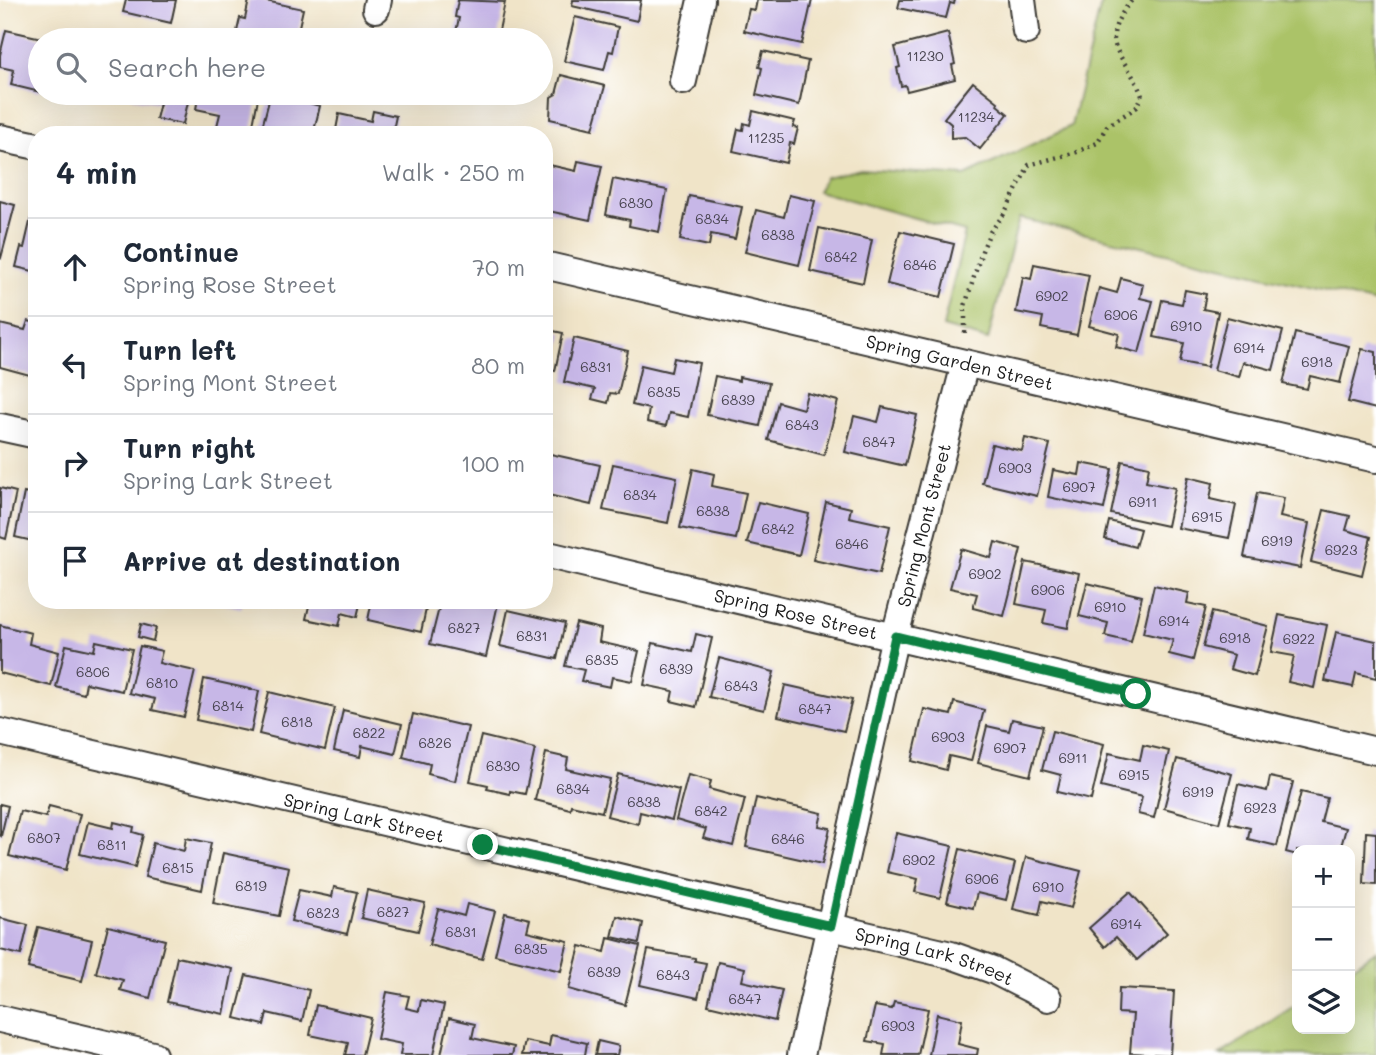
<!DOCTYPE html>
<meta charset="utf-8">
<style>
:root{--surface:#fff;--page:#f6f6f7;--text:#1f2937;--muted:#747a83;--line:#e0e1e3}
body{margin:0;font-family:Mali,sans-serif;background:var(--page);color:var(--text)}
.controls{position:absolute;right:21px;bottom:21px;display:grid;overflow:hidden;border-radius:14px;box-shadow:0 7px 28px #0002}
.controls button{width:63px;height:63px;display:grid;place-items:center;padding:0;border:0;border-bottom:2px solid var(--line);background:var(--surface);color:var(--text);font:35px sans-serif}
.stop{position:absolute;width:21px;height:21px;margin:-16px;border:5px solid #0b8043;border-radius:50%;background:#fff}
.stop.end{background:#0b8043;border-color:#fff;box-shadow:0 2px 7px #0008}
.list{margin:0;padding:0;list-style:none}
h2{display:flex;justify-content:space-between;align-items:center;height:91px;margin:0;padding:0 28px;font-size:30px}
h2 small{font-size:23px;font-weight:400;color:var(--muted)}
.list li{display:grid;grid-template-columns:46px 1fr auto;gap:21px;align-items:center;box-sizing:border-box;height:98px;padding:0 28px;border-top:2px solid var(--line)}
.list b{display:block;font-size:26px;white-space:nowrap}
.list p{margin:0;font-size:23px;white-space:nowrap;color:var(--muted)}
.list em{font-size:23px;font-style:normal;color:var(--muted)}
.icon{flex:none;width:38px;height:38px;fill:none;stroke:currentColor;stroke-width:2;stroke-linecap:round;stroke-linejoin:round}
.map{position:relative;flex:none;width:1376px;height:1055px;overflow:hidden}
.search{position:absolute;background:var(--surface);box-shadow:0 7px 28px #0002;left:28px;top:28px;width:525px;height:77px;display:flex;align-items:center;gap:18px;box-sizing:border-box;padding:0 24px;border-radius:38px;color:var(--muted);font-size:26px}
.panel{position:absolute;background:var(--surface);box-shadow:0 7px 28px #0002;left:28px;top:126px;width:525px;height:483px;border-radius:28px}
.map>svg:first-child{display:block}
.green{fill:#abc368;stroke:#647042;stroke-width:2}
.building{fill:#c7b7e7}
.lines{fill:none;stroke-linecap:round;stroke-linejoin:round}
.street-casing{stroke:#3c3a36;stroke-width:30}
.path{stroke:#3c3a36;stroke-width:4.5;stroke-dasharray:2 5;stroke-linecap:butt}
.street{stroke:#fff;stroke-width:26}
.route{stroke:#0b8043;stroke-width:9}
.labels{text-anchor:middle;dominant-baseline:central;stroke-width:6;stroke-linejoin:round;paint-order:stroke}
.number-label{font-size:14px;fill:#47434f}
.street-label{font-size:18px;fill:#1c1c1c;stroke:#fff}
</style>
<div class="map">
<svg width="1376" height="1055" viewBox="0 0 1376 1055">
<rect width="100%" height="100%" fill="#fff"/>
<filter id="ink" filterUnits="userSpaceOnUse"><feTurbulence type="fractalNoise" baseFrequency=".0143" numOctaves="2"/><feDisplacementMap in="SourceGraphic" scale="14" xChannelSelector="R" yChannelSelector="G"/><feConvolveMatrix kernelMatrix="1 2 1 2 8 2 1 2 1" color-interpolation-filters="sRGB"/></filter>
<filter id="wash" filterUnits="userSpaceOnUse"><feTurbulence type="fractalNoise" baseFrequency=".00686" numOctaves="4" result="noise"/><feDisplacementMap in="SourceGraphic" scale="28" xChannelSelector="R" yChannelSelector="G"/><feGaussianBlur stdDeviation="1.57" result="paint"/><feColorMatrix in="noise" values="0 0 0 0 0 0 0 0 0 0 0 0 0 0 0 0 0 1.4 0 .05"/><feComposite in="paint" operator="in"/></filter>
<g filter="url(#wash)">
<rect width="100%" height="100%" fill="#f0e4c8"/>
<g class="green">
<path d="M1105,0H1376V303L1019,218L988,340L943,327L965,232L818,191L825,177L861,169L965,176L1071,126L1100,8Z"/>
<path d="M1376,951V1055H1220L1297,1004V1029H1350V969Z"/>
</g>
<g id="blocks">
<g class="building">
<path d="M126,0H176L171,23L123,12Z"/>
<path d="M249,0H261L303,9L296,40H240L241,37L236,36L240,18L245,19Z"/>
<path d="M458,0L505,2L497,40H472L455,36L459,18L455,17Z"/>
<path d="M573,0H641L637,21L572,6Z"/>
<path d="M757,0H812L802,44L744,31L749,9L755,10Z"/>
<path d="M900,0H955L954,4L950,3L946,18L898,8Z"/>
<path d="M575,17L618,27L613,52L609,51L604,70L564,61Z"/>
<path d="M6,30L46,39L40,40V92L11,85L14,70L0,67V55Z"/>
<path d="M948,33L955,64L952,65L955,79L907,91L905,85L901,86L897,68L900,67L895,47Z"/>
<path d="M763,51L808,61L799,105L756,95L762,68L759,67Z"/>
<path d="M561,75L605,86L593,129L550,119L551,97L556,94Z"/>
<path d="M973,82L998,102L997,105L1008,114L980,149L965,137L951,138V124L944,118Z"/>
<path d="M56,93H84L83,100Z"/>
<path d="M87,93H105L104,98Z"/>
<path d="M133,93H190L183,124L156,119L160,103L132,98Z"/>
<path d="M199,93H259L251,135L216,130L220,114L196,109Z"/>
<path d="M271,93L320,106L313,135H260Z"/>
<path d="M443,93H481L479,102Z"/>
<path d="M373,111L396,116L392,135H335L339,114L371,121Z"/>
<path d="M753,111L795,121L793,127L798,128L794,144L790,143L786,163L733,151L738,129L743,130L744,123L750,125Z"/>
<path d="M409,130L427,133L426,135H408Z"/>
<path d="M578,161L602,166L590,220L544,210L545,164L576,171Z"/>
<path d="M613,179L667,190L659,232L629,226L630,220L606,215Z"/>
<path d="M789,195L815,201L799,265L745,252L756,210L784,217Z"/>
<path d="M689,196L742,207L735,239L711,234L709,246L680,240Z"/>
<path d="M0,201L15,205L1,258L0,257Z"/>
<path d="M33,209L37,210V272L16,267L21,247L24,248Z"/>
<path d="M819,228L872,240L863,283L810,271Z"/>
<path d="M900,231L954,244L941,297L887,284Z"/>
<path d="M1034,264L1089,275L1077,335L1041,328L1043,317L1016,312L1023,277L1031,279Z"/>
<path d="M1121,278L1143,284L1140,298L1153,301L1139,353L1116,347L1119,334L1089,326L1099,288L1117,293Z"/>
<path d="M1185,290L1206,294L1203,309L1218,312L1207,367L1180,362L1184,343L1154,337L1162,300L1182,304Z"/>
<path d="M1227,317L1283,331L1273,370L1243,362L1239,377L1214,370Z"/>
<path d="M28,321L37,323V377L0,367V324L25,330Z"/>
<path d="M544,329L563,333L555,371L544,368Z"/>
<path d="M1295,333L1349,346L1340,383L1310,376L1307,389L1283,384Z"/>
<path d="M574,338L628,351L618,394L610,393L608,403L592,399L595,389L564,382Z"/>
<path d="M1362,349L1376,352V409L1348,402Z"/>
<path d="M674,358L699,363L688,417L669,413L666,426L647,422L649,409L632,405L641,365L671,372Z"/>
<path d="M715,376L739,381V377L769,383L760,426L707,415Z"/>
<path d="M807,393L838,401L824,455L768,440L778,402L803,409Z"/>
<path d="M882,407L917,415L905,466L845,452L854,416L878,422Z"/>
<path d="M1025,438L1050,444L1037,496L982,483L992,444L1022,451Z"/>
<path d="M546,453L600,465L591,505L544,494Z"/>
<path d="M1122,461L1149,467L1146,482L1175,488L1167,526L1111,514Z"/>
<path d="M1081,463L1112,469L1104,509L1048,497L1053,470L1079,475Z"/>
<path d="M613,464L677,477L668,523L603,510Z"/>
<path d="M693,469L714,474L712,486L746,493L736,539L680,528Z"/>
<path d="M1188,477L1213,483L1210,499L1236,505L1229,538L1178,528Z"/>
<path d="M0,488L16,492L6,539L0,537Z"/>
<path d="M24,493L37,496V542L15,537Z"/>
<path d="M1257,493L1284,498L1280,517L1309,523L1300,568L1244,557Z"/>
<path d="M758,502L809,514L799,555L747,543Z"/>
<path d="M826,502L851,508L849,517L890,526L879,574L813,560Z"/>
<path d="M1324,510L1350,516L1346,530L1371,537L1362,575L1311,562Z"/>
<path d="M1109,521L1140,529L1135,547L1105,539Z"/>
<path d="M995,542L1021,549L1004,616L973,608L977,594L950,588L961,549L991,558Z"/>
<path d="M1025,562L1079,573L1068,628L1043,623L1046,610L1016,604Z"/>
<path d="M1087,583L1142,596L1131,642L1105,636L1108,623L1079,616Z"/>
<path d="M1154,585L1189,593L1187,603L1206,607L1193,660L1169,654L1173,640L1143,633Z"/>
<path d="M221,600H243L241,608L220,603Z"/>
<path d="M290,600H361L357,617L342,613L339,626L306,619L309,606Z"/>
<path d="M372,600H428L421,632L368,620Z"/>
<path d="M441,600L467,602L468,600H481L498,604L486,657L430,644Z"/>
<path d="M508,610L565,623L557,659L500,646Z"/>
<path d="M1212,612L1268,626L1255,676L1230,669L1234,655L1203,647Z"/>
<path d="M1279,615L1327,625L1314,688L1288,682L1294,656L1271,652Z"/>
<path d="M576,623L601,629L599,642L639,651L632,681L612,677L610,687L581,681L584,670L565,666Z"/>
<path d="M141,624L156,628L153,641L138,637Z"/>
<path d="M0,625L31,633L29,644L59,652L51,686L0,673Z"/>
<path d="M1336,632L1376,641V678L1356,673L1353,687L1325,681Z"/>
<path d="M696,634L712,638L696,707L671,701L673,691L644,685L653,643L692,652Z"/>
<path d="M96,641L132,649L122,691L86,683L84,694L56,687L66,645L94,651Z"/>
<path d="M140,646L162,651L159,663L195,671L184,717L152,710L155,699L129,693Z"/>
<path d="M719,658L774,672L764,710L709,697Z"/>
<path d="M204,679L259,691L251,732L196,720Z"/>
<path d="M785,685L852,700L844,731L778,716Z"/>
<path d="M269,692L335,708L325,750L259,734Z"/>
<path d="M954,702L984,710L971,761L949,756L946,770L912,761L924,709L951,715Z"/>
<path d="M343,710L402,724L395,754L362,746L360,757L334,751Z"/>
<path d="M413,714L468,727L455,781L428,774L430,764L403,757Z"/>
<path d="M1012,719L1043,726L1030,776L978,763L987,726L1009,731Z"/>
<path d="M1052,731L1104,744L1091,800L1057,792L1061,775L1042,770Z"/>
<path d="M481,736L535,749L525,794L510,791V794L487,789L488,785L470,781Z"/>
<path d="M1143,745L1169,751L1154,818L1138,814L1142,797L1101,787L1109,753L1140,760Z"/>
<path d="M546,753L568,758L566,769L610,779L602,812L571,805L570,809L535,800Z"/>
<path d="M1177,759L1232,774L1219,823L1164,808Z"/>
<path d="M618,774L679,790L672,820L640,812L638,824L607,816Z"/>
<path d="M688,775L711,781L709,789L745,799L733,846L703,838L706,829L676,820Z"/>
<path d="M1270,777L1293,782L1277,846L1248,839L1250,828L1229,823L1238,784L1267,791Z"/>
<path d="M1301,792L1327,798L1321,822L1346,828L1340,850H1297V855L1286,852Z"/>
<path d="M756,798L822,813L819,826L830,828L822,864L746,847Z"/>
<path d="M0,804L8,806L1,836L0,835Z"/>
<path d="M49,806L80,814L66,870L9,856L20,811L46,817Z"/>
<path d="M88,822L113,828L114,822L134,827L133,832L143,835L135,867L80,854Z"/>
<path d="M1366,832L1376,833V885L1364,884Z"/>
<path d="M896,833L952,846L940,898L915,892L918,879L887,872Z"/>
<path d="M186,838L211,843L202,890L145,877L153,843L184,851Z"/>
<path d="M960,849L1015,863L1006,900L977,893L973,908L947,902Z"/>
<path d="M223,853L289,867L279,916L213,903Z"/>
<path d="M1026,857L1081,871L1071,908L1042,901L1039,915L1013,909Z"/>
<path d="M334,887L357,892L347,934L291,921L299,890L332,897Z"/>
<path d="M367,890L425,903L418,931L361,918Z"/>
<path d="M1130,892L1167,933L1137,960L1116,937L1105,947L1089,928Z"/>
<path d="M467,904L495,911L482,959L429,945L438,909L464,916Z"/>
<path d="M505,913L530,919L527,931L568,941L561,971L495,955Z"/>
<path d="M617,916L643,923L639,943L612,937Z"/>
<path d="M0,918L28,925L21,955L0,950Z"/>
<path d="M108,926L165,940L150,998L120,990L123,980L96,973Z"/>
<path d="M38,927L92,940L82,981L28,968Z"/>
<path d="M608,938L640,946L625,1005L569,989L580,946L605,952Z"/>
<path d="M648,950L695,958V961L706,963L698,998L640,985Z"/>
<path d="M177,957L233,969L224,1014L167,1002Z"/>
<path d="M718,962L745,968L742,981L782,990L775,1021L708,1005Z"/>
<path d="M246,975L309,990L302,1021L267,1013L264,1025L235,1018Z"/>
<path d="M1119,988L1174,991L1170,1055L1130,1053L1133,1014L1118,1013Z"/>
<path d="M387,992L409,996L406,1008L419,1011L421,1000L444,1005L433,1055H400L402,1044L377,1039Z"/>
<path d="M894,1002L928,1009L918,1055H883L885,1044L867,1041L875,1006L892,1009Z"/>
<path d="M316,1005L371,1018L362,1055H345L348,1043L310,1035Z"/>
<path d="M937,1014L962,1020L958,1044L978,1049L977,1055H929Z"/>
<path d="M449,1018L475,1024L472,1038L514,1047L512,1055H441Z"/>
<path d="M551,1035L587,1043L585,1055H522L525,1041L549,1046Z"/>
<path d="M598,1041L619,1046L617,1055H595Z"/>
</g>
</g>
</g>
<g filter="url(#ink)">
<use href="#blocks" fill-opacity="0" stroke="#3c3a36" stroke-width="2"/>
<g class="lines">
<defs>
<g id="street">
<path d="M1022,0L1026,31"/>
<path d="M376,9L378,0"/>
<path d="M683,81L701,0"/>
<path d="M0,138L37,146"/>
<path id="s1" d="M544,265L1376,459"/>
<path d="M0,427L37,435"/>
<path id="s2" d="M544,554L1376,751"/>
<path id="s3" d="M0,732L951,955L993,970L1048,998"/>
<path d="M0,1019L153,1055"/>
<path id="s4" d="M801,1055L895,636L965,364"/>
</g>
</defs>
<use href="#street" class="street-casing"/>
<path class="path" d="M965,333V306L982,251L990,232L1004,214L1029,165L1077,152L1097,143L1107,126L1137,107L1142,96C1127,53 1093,47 1132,0"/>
<use href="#street" class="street"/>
</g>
</g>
<g class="lines" filter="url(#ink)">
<path class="route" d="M483,845L831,926L895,636L1136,694"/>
</g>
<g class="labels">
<g class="number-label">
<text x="925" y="55">11230</text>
<text x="976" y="116">11234</text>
<text x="766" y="137">11235</text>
<text x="636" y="202">6830</text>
<text x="712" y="218">6834</text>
<text x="778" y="234">6838</text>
<text x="841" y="256">6842</text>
<text x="920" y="264">6846</text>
<text x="1052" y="295">6902</text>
<text x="1121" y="314">6906</text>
<text x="1186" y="325">6910</text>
<text x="1249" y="347">6914</text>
<text x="1317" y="361">6918</text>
<text x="596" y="366">6831</text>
<text x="664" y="391">6835</text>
<text x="738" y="399">6839</text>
<text x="802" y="424">6843</text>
<text x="879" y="441">6847</text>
<text x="1015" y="467">6903</text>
<text x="1079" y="486">6907</text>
<text x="640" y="494">6834</text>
<text x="1143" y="501">6911</text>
<text x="713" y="510">6838</text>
<text x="1207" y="516">6915</text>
<text x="778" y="528">6842</text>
<text x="1277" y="540">6919</text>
<text x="852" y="543">6846</text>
<text x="1341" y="549">6923</text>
<text x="985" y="573">6902</text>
<text x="1048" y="589">6906</text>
<text x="1110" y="606">6910</text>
<text x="1174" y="620">6914</text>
<text x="464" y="627">6827</text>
<text x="532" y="635">6831</text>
<text x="1235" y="637">6918</text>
<text x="1299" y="638">6922</text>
<text x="602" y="659">6835</text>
<text x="676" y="668">6839</text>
<text x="93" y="671">6806</text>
<text x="162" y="682">6810</text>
<text x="741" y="685">6843</text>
<text x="228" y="705">6814</text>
<text x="815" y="708">6847</text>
<text x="297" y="721">6818</text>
<text x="369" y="732">6822</text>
<text x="948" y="736">6903</text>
<text x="435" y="742">6826</text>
<text x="1010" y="747">6907</text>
<text x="1073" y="757">6911</text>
<text x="503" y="765">6830</text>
<text x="1134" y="774">6915</text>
<text x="573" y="788">6834</text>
<text x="1198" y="791">6919</text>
<text x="644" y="801">6838</text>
<text x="1260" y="807">6923</text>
<text x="711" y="810">6842</text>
<text x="44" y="837">6807</text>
<text x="788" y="838">6846</text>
<text x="112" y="844">6811</text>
<text x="919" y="859">6902</text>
<text x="178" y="867">6815</text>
<text x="982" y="878">6906</text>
<text x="251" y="885">6819</text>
<text x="1048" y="886">6910</text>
<text x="393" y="911">6827</text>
<text x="323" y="912">6823</text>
<text x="1126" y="923">6914</text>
<text x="461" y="931">6831</text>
<text x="531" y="948">6835</text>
<text x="604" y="971">6839</text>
<text x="673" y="974">6843</text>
<text x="745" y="998">6847</text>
<text x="898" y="1025">6903</text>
</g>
<g class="street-label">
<text stroke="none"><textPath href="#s1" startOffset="427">Spring Garden Street</textPath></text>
<text stroke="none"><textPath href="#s4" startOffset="544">Spring Mont Street</textPath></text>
<text stroke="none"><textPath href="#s2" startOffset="259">Spring Rose Street</textPath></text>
<text stroke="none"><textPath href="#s3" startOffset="374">Spring Lark Street</textPath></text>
<text stroke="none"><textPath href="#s3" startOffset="961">Spring Lark Street</textPath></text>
</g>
</g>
</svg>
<div class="controls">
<button>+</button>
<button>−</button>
<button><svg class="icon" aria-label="layers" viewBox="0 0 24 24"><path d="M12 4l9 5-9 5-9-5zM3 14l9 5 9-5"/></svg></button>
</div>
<div class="stop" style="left:1136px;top:694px"></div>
<div class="stop end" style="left:483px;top:845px"></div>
<div class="search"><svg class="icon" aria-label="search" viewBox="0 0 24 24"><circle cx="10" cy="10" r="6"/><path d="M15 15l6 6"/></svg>Search here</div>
<section class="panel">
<h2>4 min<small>Walk · 250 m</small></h2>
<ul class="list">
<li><svg class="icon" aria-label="ahead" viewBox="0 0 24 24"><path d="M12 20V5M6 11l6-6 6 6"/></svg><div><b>Continue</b><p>Spring Rose Street</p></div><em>70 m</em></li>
<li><svg class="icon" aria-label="left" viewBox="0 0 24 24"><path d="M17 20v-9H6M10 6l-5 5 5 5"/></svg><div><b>Turn left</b><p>Spring Mont Street</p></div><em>80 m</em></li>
<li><svg class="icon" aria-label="right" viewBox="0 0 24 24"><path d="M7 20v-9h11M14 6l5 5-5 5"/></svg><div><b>Turn right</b><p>Spring Lark Street</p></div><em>100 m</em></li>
<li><svg class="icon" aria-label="arrive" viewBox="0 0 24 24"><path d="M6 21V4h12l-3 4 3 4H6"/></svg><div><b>Arrive at destination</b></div></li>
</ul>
</section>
</div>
